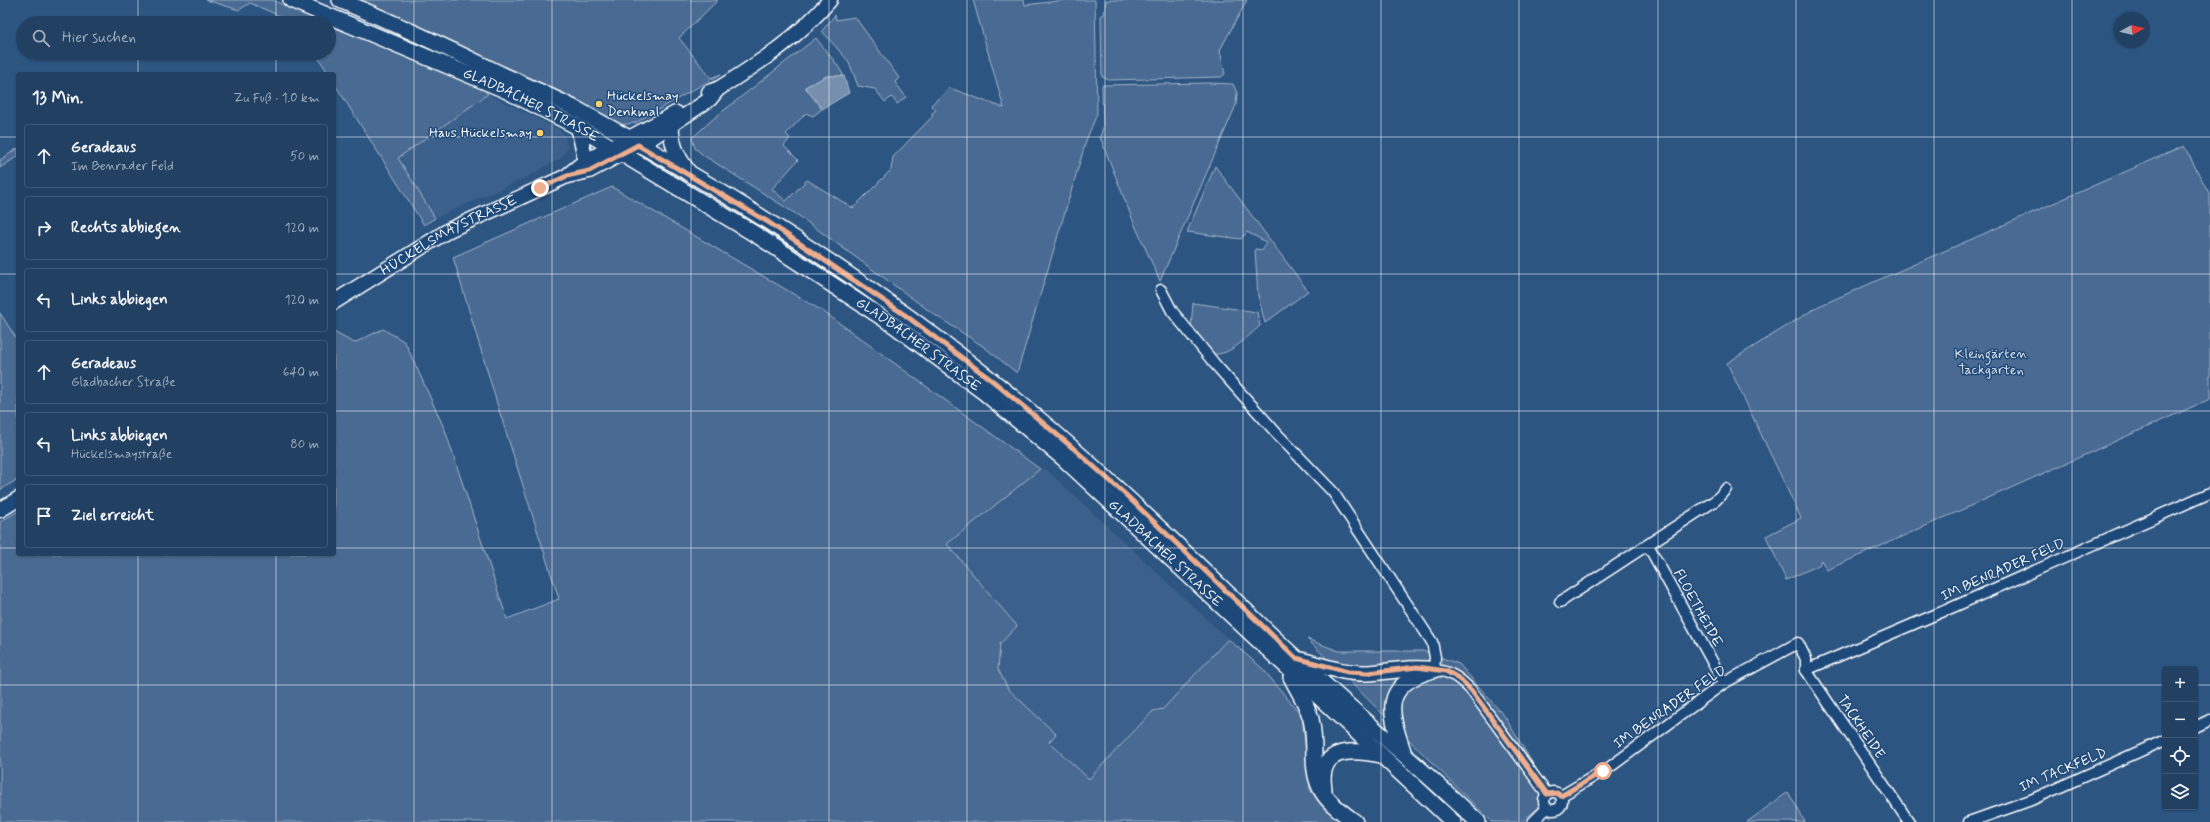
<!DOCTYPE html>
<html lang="de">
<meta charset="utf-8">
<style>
:root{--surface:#214062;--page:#294768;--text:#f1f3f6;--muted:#a2afbe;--line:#3e5977}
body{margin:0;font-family:Mynerve,sans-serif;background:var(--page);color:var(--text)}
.controls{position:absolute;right:12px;bottom:12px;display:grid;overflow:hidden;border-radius:4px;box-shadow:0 1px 3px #0004}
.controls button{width:36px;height:36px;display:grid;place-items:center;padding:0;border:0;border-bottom:1px solid var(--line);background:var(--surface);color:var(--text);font:20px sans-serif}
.compass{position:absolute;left:2114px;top:12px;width:36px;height:36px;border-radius:50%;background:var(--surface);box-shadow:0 1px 3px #0004;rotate:82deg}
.stop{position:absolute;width:12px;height:12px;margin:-9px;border:3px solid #eead8d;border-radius:50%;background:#fff}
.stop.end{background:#eead8d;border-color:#fff;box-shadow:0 1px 4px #0008}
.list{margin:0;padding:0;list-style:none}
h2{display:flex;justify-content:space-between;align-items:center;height:52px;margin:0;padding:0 16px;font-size:17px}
h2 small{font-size:13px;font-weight:400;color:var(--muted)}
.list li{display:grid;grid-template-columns:26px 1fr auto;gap:12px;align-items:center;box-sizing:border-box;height:64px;margin:0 8px 8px;padding:0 8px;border:1px solid var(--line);border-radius:4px}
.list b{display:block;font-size:15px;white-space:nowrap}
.list p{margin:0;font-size:13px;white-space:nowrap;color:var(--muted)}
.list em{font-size:13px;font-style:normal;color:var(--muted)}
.icon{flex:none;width:22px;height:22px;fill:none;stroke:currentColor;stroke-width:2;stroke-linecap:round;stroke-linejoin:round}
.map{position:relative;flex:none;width:2210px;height:822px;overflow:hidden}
.search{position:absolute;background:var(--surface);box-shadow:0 1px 3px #0004;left:16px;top:16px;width:320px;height:44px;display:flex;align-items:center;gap:10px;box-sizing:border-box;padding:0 14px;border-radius:22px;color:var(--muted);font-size:15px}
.panel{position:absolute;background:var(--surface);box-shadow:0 1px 3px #0004;left:16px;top:72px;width:320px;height:484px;border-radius:4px}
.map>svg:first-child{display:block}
.built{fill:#3b618b}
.green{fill:#486b92;stroke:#a4b5c8}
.water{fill:#748fad;stroke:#acbcce}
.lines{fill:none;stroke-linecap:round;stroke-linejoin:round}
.street-casing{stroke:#fff;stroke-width:13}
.secondary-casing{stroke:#fff;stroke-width:17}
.primary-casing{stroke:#fff;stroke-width:18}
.street{stroke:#1f4a7a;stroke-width:10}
.secondary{stroke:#1f4a7a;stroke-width:14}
.primary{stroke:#1f4a7a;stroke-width:15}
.route{stroke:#eead8d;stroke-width:5}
.grid{fill:none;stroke:#fff;stroke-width:1;stroke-opacity:0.55}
.poi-dot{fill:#ffd166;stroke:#1f4a7a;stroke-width:1.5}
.labels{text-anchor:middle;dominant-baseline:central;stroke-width:3;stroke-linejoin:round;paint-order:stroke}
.poi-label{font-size:14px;fill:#fff;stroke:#1f4a7a;text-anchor:start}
.street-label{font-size:14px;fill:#fff;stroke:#1f4a7a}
.park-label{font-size:14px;fill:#dae1e9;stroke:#1f4a7a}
</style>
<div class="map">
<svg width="2210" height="822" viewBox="0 0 2210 822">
<rect width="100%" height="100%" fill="#2c5582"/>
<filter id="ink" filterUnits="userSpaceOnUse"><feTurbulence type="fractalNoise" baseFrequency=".025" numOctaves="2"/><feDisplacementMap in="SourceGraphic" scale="8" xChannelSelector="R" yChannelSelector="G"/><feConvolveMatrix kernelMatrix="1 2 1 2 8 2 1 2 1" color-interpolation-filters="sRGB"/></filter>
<g filter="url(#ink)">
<g class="built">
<path d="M488,94L558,129L564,135L568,148L561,158L523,179L435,218L397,158Z"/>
<path d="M1040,469H1046L1228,639L1163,709L1153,711L1089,779L1049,741L1056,734L1008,689L998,669L1000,643L1017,625L947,544Z"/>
</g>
<g class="green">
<path d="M206,0H272L385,45L487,91L486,93L488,94L398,158L435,218L424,225L334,83V74H329L315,53H329V23H296L250,3L239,10Z"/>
<path d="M355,0H718L679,38L711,78L721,74L635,123L619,125Z"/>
<path d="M973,0H1024L1025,5L1066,0H1095L1097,114L1087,138L1017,373L984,347L935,315L799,216L703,155L695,148L692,138L713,119L816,38L838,66L844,76H827L805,87L822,109L813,116L806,113L786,134L790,138L784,146L798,160L772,189L786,201L807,180L853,208L891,170L893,157L933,116L931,114L936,110L931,105L950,88L1004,108Z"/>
<path d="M1106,0H1247L1220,50L1225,74L1221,77L1109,80L1102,77L1101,15H1104Z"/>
<path d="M835,15L836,20L855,17L899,78L895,82L906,97L897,104L892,97L885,102L875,89L858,86L849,62L822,31Z"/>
<path d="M1210,83L1233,84L1237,93L1236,105L1160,281L1134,223L1100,137L1103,128L1102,85Z"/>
<path d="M2184,146L2210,195V399L1827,570L1821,560L1819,565L1786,580L1766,536L1801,518L1727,363L1819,306Z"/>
<path d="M18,148V156L0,168V160Z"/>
<path d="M1215,166L1308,291L1265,323L1258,296L1255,249L1263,250L1266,242L1247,232L1241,239L1187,232Z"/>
<path d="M612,187L824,312L1040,469L947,544L1017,626L1000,644L998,669L1008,689L1056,734L1049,742L1089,779L1153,711L1163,709L1228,639L1263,669L1302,716L1310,790L1326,809L1341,822H0V522L18,511V554H334V332L354,343L383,329L405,342L445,430L507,619L559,599L499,410L453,257Z"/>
<path d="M1193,303L1257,312L1260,326C1248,336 1229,357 1212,354L1191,328Z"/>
<path d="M0,313L18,341V479L0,490Z"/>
<path d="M1307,639L1339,651H1423L1459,664L1505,717L1545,784L1542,805L1521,822H1492Z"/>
<path d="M1788,792L1805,822H1747Z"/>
</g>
<path class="water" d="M827,76H844L849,93L822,109L805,87Z"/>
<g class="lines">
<defs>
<g id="street">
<path d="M1161,290L1172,311L1214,363L1279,436L1333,492L1432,642L1435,657L1434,670C1451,671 1460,679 1471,690L1547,794"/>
<path d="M1648,545L1724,683"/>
<path d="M1560,602L1716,500L1726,489"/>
<path d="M1806,670L1951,608L2210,493"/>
<path d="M2195,727L2210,720"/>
<circle cx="1553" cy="801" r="9"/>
<path d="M1561,796L1610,767L1724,683L1798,643L1806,659V670L1909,822"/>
<path d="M1533,822L1547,808"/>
<path d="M1969,822L2031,800L2165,740"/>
</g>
<g id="secondary">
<path d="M709,92L718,89C759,63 798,38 830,0"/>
<path d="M578,127L584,153V162"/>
<path d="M569,174L584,162L676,113"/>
<path id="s1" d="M334,302L449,230L567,176L589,171L656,135L710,99L718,89"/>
<path d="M0,510L18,499"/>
</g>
<g id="primary">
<path id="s2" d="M291,0L505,90L578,127L758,236L895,326L985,393L1063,458L1453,822"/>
<path d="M340,0C394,23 448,48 501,74C527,86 553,97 578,110C724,189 865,279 994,382C1098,465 1192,560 1288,651C1350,709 1416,763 1478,822"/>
<path d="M671,127C672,145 676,155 687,170"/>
<path d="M1301,660C1323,666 1345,674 1367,673C1391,672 1411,666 1434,670"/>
<path d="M1291,677C1298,691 1307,704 1311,719C1314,731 1314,744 1314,756C1314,792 1328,802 1355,822"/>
<path d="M1403,751C1390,713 1381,686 1430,671"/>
<path d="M1324,789C1317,747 1351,749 1381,755"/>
</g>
</defs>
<use href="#street" class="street-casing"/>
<use href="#secondary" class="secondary-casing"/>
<use href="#primary" class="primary-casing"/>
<use href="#street" class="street"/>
<use href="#secondary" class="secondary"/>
<use href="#primary" class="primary"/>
</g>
</g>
<g class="lines" filter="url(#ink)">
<path class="route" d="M540,188L567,176L589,171L638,145L768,222L905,315L994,382L1073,448L1126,495L1296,658L1348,672L1368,673L1417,667L1446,671L1460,679L1471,690L1547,794L1557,793L1561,796L1603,771"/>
</g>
<path class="grid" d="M138,0V23M276,0V23M414,0V822M552,0V822M691,0V822M829,0V822M967,0V822M1105,0V822M1243,0V822M1381,0V822M1519,0V822M1658,0V822M1796,0V822M1934,0V822M2072,0V822M138,53V74M276,53V74M0,137H18M334,137H2210M0,274H18M334,274H2210M0,411H18M334,411H2210M0,548H18M334,548H2210M138,554V822M276,554V822M0,685H2165M2195,685H2210"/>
<g class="poi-dot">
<circle cx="599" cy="104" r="4"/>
<circle cx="540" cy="133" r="4"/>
</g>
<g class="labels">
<g class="poi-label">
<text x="607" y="96">Hückelsmay<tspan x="607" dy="16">Denkmal</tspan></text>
<text x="532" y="133" text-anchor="end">Haus Hückelsmay</text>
</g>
<g class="street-label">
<text stroke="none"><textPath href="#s2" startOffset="262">GLADBACHER STRASSE</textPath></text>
<text stroke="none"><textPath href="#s1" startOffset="133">HÜCKELSMAYSTRASSE</textPath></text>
<text stroke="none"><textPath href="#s2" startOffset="718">GLADBACHER STRASSE</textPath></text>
<text stroke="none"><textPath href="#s2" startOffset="1042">GLADBACHER STRASSE</textPath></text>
<text transform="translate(2003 570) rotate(-24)">IM BENRADER FELD</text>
<text transform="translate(1698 608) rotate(61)">FLOETHEIDE</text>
<text transform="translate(1670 707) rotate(-35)">IM BENRADER FELD</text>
<text transform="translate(1861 727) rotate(56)">TACKHEIDE</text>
<text transform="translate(2063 770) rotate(-23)">IM TACKFELD</text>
</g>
<g class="park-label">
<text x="1991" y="354">Kleingärten<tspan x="1991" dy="16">Tackgarten</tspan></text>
</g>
</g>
</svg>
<div class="controls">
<button>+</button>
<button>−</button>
<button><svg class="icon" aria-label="locate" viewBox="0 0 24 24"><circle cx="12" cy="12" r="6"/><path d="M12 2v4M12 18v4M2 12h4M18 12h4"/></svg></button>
<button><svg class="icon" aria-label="layers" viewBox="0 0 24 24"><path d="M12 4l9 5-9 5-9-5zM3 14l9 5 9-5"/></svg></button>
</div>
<svg class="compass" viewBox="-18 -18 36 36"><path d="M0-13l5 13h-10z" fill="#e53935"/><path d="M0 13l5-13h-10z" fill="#a2afbe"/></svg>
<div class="stop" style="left:1603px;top:771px"></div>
<div class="stop end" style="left:540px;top:188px"></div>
<div class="search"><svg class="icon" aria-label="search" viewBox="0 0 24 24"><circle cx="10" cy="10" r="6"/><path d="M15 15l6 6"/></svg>Hier suchen</div>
<section class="panel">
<h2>13 Min.<small>Zu Fuß · 1.0 km</small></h2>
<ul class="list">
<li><svg class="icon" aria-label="ahead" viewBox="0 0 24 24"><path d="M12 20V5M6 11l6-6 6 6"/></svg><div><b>Geradeaus</b><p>Im Benrader Feld</p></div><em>50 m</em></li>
<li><svg class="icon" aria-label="right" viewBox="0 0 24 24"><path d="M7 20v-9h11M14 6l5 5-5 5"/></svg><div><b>Rechts abbiegen</b></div><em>120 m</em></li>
<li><svg class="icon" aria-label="left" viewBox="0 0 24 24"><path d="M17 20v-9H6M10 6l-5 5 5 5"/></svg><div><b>Links abbiegen</b></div><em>120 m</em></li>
<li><svg class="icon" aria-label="ahead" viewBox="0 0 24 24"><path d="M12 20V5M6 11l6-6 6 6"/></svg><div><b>Geradeaus</b><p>Gladbacher Straße</p></div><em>640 m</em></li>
<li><svg class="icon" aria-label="left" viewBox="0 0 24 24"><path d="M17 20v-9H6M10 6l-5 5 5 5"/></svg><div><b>Links abbiegen</b><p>Hückelsmaystraße</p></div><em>80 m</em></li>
<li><svg class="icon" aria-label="arrive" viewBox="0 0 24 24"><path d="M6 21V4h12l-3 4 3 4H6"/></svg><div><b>Ziel erreicht</b></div></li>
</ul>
</section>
</div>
